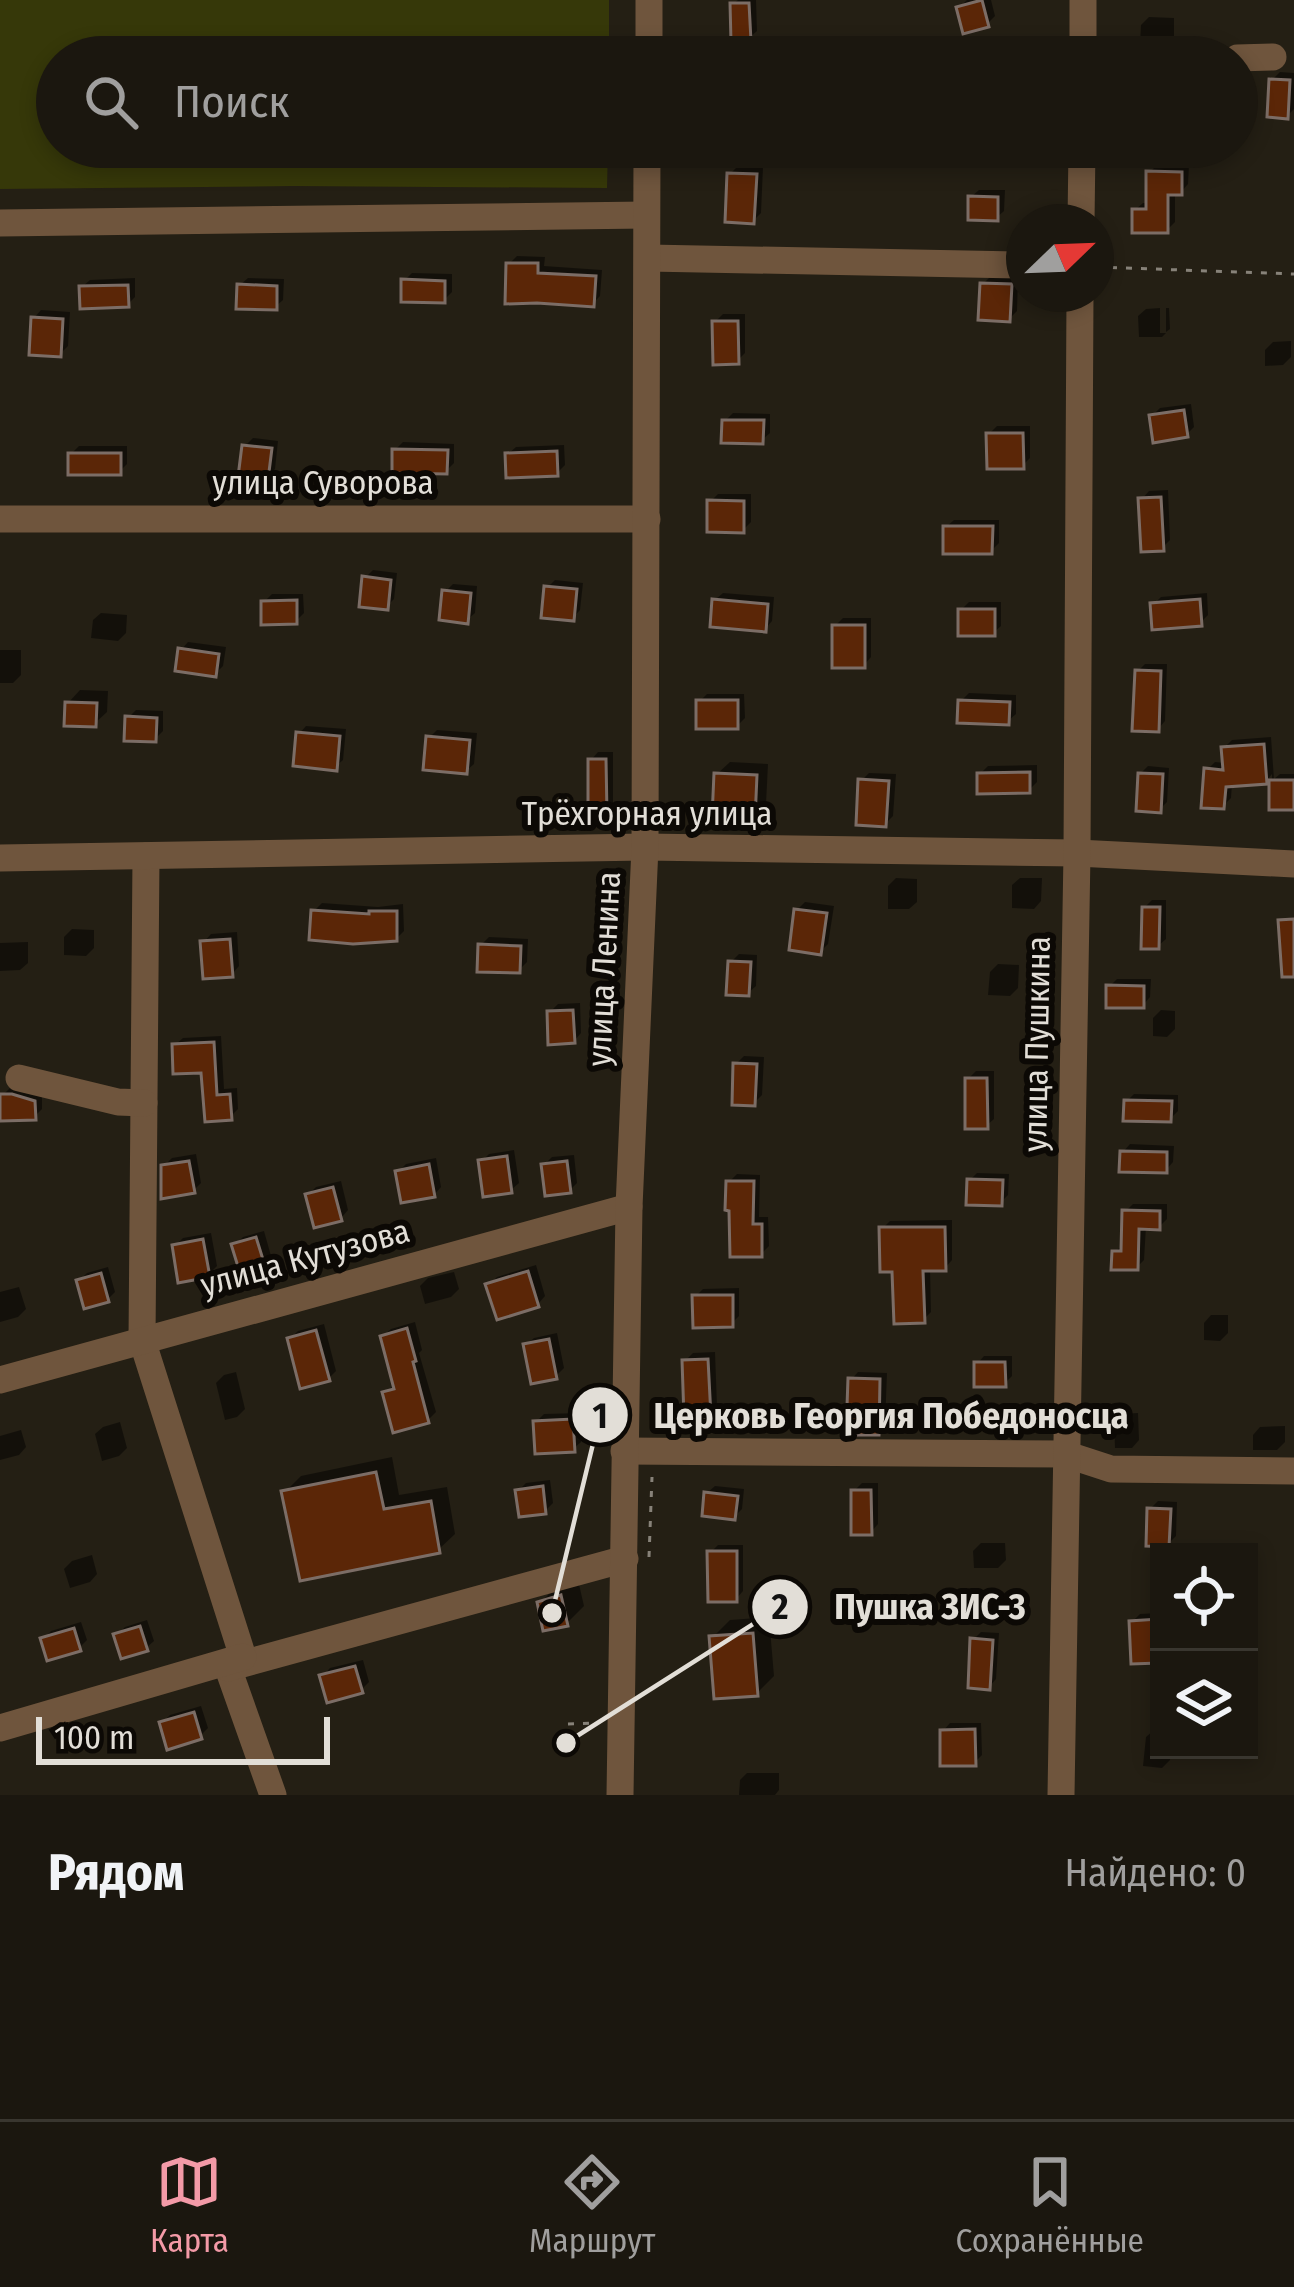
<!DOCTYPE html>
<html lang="ru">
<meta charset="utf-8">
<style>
:root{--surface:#1b170f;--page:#28241d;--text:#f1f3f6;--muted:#a09f9e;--line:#39362f;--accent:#f39aa7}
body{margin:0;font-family:"Fira Sans Condensed",sans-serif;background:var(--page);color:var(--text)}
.controls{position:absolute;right:36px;bottom:36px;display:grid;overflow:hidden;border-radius:0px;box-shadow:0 6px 18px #0003}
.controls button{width:108px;height:108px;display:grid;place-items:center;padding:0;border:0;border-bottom:3px solid var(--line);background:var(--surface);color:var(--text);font:60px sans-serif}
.compass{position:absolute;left:1006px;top:204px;width:108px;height:108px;border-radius:50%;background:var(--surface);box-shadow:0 6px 18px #0003;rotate:67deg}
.scale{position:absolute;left:36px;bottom:30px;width:294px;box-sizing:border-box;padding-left:12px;border:6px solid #e2ded7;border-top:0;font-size:33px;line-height:42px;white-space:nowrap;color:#e2ded7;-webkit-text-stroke:9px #0c0905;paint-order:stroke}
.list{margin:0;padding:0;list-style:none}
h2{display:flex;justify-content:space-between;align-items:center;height:156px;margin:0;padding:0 48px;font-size:51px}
h2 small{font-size:39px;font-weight:400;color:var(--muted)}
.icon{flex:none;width:66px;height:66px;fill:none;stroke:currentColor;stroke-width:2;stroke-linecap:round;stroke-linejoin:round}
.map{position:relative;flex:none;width:1294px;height:1795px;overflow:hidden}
.search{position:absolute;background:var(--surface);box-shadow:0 6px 18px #0003;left:36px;right:36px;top:36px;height:132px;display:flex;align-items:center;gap:30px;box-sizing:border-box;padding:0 42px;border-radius:66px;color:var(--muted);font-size:45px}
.sheet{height:324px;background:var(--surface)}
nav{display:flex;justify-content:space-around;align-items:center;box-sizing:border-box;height:168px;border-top:3px solid var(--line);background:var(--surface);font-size:33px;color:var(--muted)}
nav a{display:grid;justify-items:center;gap:6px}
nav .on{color:var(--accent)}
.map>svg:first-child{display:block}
.green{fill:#363809}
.shadow{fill:#0007}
.building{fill:#5b2607;stroke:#7c6d66;stroke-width:3}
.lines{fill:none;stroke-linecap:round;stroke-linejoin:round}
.path{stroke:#878279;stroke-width:3;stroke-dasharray:6 9;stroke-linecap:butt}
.minor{stroke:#6f553d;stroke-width:27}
.labels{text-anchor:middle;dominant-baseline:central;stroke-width:12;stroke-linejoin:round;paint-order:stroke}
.street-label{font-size:33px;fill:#e2ded7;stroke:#0c0905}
.leader{fill:none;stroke:#e2ded7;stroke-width:4.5}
.callout-dot{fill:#e2ded7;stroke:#0c0905;stroke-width:4.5}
.mark-label{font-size:36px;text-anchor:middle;font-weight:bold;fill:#111}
.callout-label{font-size:36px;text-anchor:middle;font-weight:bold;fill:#e2ded7;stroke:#0c0905;stroke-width:12;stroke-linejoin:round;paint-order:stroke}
</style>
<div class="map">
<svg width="1294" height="1795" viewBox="0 0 1294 1795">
<rect width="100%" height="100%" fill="#241f14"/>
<path class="green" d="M0,0H609V57H57V147H608L607,188L293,186L0,189Z"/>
<g class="shadow">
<path d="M738,0H756L757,31L749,38L733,4Z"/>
<path d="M967,0H991L995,16L987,24L959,8Z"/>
<path d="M1149,17L1174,18V37L1166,45L1140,44L1141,25Z"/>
<path d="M1280,72L1294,73V109L1287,116L1272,80Z"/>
<path d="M877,147H905L883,159Z"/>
<path d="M1157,165H1189L1188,184L1181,192H1175V222L1167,230L1135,210L1143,203H1149V173Z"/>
<path d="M738,166L763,167L761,213L753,221L730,174Z"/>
<path d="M979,190H1005L1004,211L996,218L971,197Z"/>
<path d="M517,256L545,257L544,266L602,270L600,296L593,303L509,264Z"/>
<path d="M412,273L452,274V292L444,300L404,281Z"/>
<path d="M991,276L1018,277L1017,311L1009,319L983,284Z"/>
<path d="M135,278V297L128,304L82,287L90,280Z"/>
<path d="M248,278L284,279L283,300L275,307L240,285Z"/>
<path d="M1160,308V333H1166L1162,337H1139L1138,316L1146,309Z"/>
<path d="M1166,308H1169L1170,329L1166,332Z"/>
<path d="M41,310L70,312L68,346L60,354L34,318Z"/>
<path d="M723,314H745V353L737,361L715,322Z"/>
<path d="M1291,341V357L1283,365L1265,366V350L1273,342Z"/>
<path d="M1191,404L1194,427L1186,435L1152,416L1160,408Z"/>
<path d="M733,413L770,414V433L762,440L725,421Z"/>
<path d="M997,426H1030V458L1022,466L989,434Z"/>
<path d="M253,438L278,441L275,469L267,477L245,446Z"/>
<path d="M403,442L454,444V463L446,471L395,450Z"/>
<path d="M564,445L565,465L557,473L508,454L516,447Z"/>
<path d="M79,446H127V464L119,472L71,454Z"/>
<path d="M1168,490L1170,540L1162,548L1142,499L1149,491Z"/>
<path d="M718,494H751V522L743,530L710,502Z"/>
<path d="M954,520H999V543L991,551L946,527Z"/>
<path d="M373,570L397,573L394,599L386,607L365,578Z"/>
<path d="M555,580L583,583L580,610L573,618L547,588Z"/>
<path d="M453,584L477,586L475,613L467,620L445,592Z"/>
<path d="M723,593L774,597L772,621L765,629L715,600Z"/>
<path d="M1207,593L1208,615L1200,623L1153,605L1161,597Z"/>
<path d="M272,594H303L304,613L296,621L264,602Z"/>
<path d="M969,602H1001V626L993,633L961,610Z"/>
<path d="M101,613L127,615L126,633L118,641L91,638L93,620Z"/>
<path d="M843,618H871V657L864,665L835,626Z"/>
<path d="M188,642L226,647L223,666L215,674L181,650Z"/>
<path d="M0,650H21V675L13,683H0Z"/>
<path d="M1145,664H1167L1165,721L1158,729L1138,671Z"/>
<path d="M80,690L108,691L107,712L94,724L68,703Z"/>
<path d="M969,693L1016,695V714L1008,721L961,701Z"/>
<path d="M707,694H744L745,718L737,726L699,702Z"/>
<path d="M136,710L163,711V731L155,739L128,718Z"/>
<path d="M306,726L346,729L343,760L335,767L299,734Z"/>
<path d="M437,730L477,733L474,764L466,771L429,738Z"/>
<path d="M1271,737L1274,779L1280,774H1294V807H1272V774L1266,781L1232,783L1231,798L1223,806L1207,770L1215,762L1225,763L1224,748L1232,740Z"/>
<path d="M598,752H613V803L605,811L591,760Z"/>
<path d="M730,762L768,764L766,804L754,816L717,774Z"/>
<path d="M1037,765V782L1029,790L980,774L988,766Z"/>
<path d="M1148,766L1169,768L1167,802L1160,809L1140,774Z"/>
<path d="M869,773L896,774L893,816L885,824L861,781Z"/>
<path d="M896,878L917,879V902L909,909H888V886Z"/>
<path d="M1020,878H1042L1041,901L1034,909L1012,908V885Z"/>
<path d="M1152,900H1166V939L1158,946L1144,908Z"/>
<path d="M805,902L834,906L828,944L820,952L797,910Z"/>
<path d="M322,903L378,907L403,904L404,931L396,939L314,911Z"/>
<path d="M72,929L94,930V948L86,956L64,955V937Z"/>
<path d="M237,932L239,966L232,974L204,942L211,934Z"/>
<path d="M489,937L528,939L527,962L519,970L481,945Z"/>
<path d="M28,942V963L20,970L0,971V943Z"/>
<path d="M739,954L757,955L756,986L748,993L731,962Z"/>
<path d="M998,964L1019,965L1018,988L1010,996L988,995L990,972Z"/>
<path d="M1117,979H1151L1150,997L1143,1005L1109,987Z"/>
<path d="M580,1003L581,1033L574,1041L550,1012L558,1004Z"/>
<path d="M1161,1010L1175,1011V1029L1167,1037L1153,1036V1018Z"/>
<path d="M221,1036L224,1089L237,1088L238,1109L230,1117L208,1119L203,1070L175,1045L183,1038Z"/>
<path d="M744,1056L764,1057L762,1095L754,1103L736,1064Z"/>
<path d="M976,1071H994V1119L986,1126L968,1079Z"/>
<path d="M10,1088L42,1093V1109L34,1117L2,1096Z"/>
<path d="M1134,1094L1178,1095V1111L1170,1119L1127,1101Z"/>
<path d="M1130,1144L1174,1146L1173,1162L1166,1170L1123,1152Z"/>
<path d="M514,1150L519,1183L511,1190L481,1162L489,1154Z"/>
<path d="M196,1154L201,1183L193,1191L164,1166L172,1158Z"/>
<path d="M574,1155L577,1183L570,1190L544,1165L552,1157Z"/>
<path d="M436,1158L441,1187L434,1195L398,1172L406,1164Z"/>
<path d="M977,1173L1009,1174L1008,1195L1000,1203L970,1180Z"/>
<path d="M737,1174L760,1175L759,1217H768L769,1246L761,1254L729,1182Z"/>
<path d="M341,1181L348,1210L341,1218L308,1195L316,1187Z"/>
<path d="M1133,1204H1167V1219L1159,1227L1146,1226L1144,1260L1137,1267L1115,1252L1125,1243V1212Z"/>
<path d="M952,1220V1260L945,1268H930L931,1312L923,1320L895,1269L882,1229L890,1221Z"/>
<path d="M264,1231L271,1256L263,1263L235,1245L243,1237Z"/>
<path d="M211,1233L217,1266L209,1274L175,1246L183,1238Z"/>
<path d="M536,1265L545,1296L538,1304L489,1285L497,1277Z"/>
<path d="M108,1267L115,1292L108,1299L79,1281L87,1273Z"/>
<path d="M454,1272L459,1289L451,1297L425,1304L420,1286L428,1278Z"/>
<path d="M19,1287L26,1309L18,1317L0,1322V1292Z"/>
<path d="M739,1288V1316L731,1324L695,1297L703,1289Z"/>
<path d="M1211,1315H1228V1333L1220,1341L1204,1340V1323Z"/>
<path d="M415,1322L422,1350L419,1353L436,1412L428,1420L385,1393L396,1384L383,1336L391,1329Z"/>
<path d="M324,1324L336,1371L328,1379L290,1339L298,1331Z"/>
<path d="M557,1333L564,1368L556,1376L526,1345L534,1338Z"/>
<path d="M715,1352L717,1406L710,1414L685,1361L693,1353Z"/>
<path d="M984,1356H1012V1376L1004,1384L977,1364Z"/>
<path d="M236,1372L245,1409L237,1417L225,1420L216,1383L224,1375Z"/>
<path d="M858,1372L887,1373L885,1424L877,1432L851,1380Z"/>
<path d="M580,1413L581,1442L573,1449L536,1422L544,1414Z"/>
<path d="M1138,1413L1139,1440L1132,1448H1115L1114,1421L1121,1414Z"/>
<path d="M120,1422L127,1448L119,1456L102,1461L95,1434L103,1427Z"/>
<path d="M1285,1426V1442L1277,1450H1253V1435L1260,1427Z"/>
<path d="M21,1430L26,1447L19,1455L0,1460V1436Z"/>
<path d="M392,1457L399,1495L447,1487L455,1534L438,1550L285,1492L301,1476Z"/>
<path d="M550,1480L553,1503L545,1511L518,1491L526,1483Z"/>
<path d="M862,1483H878V1524L871,1532L854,1491Z"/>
<path d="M715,1486L744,1489L742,1509L734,1517L707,1493Z"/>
<path d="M1158,1501L1177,1502L1176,1536L1168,1544L1150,1509Z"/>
<path d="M981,1543H1005L1006,1560L998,1568H974L973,1551Z"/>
<path d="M718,1545H743V1591L736,1599L710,1553Z"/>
<path d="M92,1555L97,1574L90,1582L70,1588L64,1569L72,1561Z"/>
<path d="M578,1580L584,1606L567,1623L540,1603L557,1586Z"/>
<path d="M1159,1613V1660L1132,1622L1140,1614Z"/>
<path d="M769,1617L774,1676L757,1693L713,1637L730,1620Z"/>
<path d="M147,1620L154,1641L146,1648L117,1635L125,1627Z"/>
<path d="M81,1622L87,1640L79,1648L44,1639L51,1631Z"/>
<path d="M981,1632L999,1633L996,1679L989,1687L973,1640Z"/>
<path d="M363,1660L369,1682L361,1690L323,1676L330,1668Z"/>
<path d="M201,1706L208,1728L200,1736L162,1723L170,1715Z"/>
<path d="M950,1723H981L982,1755L974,1763L943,1731Z"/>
<path d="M1154,1730H1159V1750H1171L1170,1760L1162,1768L1143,1766L1146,1737Z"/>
<path d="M747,1773H779V1790L775,1795H739L740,1780Z"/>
</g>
<g class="building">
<path d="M982,0L989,27L963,34L956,7Z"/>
<path d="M730,3H749L751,41L731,42Z"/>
<path d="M1269,79L1290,80L1288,119L1267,117Z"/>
<path d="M1146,171L1182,172V195H1168V233H1132V209H1146Z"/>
<path d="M727,173L757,174L754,224L725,222Z"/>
<path d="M968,196L998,197V221L968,220Z"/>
<path d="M506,263H538V273L596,276L594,307L537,303L505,304Z"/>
<path d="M401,279L445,281V303L401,302Z"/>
<path d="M980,283L1012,284L1010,322L978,320Z"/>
<path d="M237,284L277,286V310L236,309Z"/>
<path d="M128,285L129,307L80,309L79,286Z"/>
<path d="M31,317L63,319L61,357L29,355Z"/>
<path d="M712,321H738L739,364L713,365Z"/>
<path d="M1184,410L1188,437L1153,443L1149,415Z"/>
<path d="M722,420H764L763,444L721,443Z"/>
<path d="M986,433H1023L1024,469H987Z"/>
<path d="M242,445L272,448L268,480L238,477Z"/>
<path d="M392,449L448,450L447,474L392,473Z"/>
<path d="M557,451L558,476L506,478L505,453Z"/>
<rect x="68" y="453" width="53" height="22"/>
<path d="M1161,497L1164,551L1141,552L1138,498Z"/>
<path d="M707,500L744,501V533L707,532Z"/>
<path d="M943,526H993L992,554H943Z"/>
<path d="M362,576L391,580L388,610L359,607Z"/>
<path d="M544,586L577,589L574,621L541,618Z"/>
<path d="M442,590L471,593L468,624L439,620Z"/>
<path d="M712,599L768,604L766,632L710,627Z"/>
<path d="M1200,599L1202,626L1152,630L1150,603Z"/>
<path d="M297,600V624L261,625V601Z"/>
<rect x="958" y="609" width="37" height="27"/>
<rect x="832" y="625" width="33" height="43"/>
<path d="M178,648L219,654L216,677L175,671Z"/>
<path d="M1135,670L1161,671L1159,732L1132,731Z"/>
<rect x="696" y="700" width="42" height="29"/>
<path d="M958,700L1010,702L1009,725L957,723Z"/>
<path d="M65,702L97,703L96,727L64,726Z"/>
<path d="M125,716L157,718L156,742L124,741Z"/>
<path d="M296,732L340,736L337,771L293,766Z"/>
<path d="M426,736L470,740L467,774L423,770Z"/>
<path d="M1264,744L1267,784L1226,787L1224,809L1201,808L1204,768L1223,770L1221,747Z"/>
<path d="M588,759H606L607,814H588Z"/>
<path d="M1030,772V793L977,794V773Z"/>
<path d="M714,773L757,775L755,820L712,818Z"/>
<path d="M1138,773L1163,774L1161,813L1136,811Z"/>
<path d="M858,779L889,781L886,827L856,825Z"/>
<rect x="1269" y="780" width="25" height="30"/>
<path d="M1142,907H1160L1159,949H1141Z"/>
<path d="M794,909L827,913L821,955L789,950Z"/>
<path d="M311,910L369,914V911H397V941L353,944L309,940Z"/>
<path d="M1294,919V977H1282L1278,920Z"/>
<path d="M230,939L233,977L203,979L200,941Z"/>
<path d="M478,944L521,946L520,973L477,972Z"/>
<path d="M728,961L751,962L749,996L726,995Z"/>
<path d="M1106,985L1144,986V1008H1106Z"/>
<path d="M573,1010L575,1043L548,1045L547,1011Z"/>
<path d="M214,1042L217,1095L230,1094L232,1120L205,1122L201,1073L173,1074L172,1044Z"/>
<path d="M733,1063L757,1064L755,1106L732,1105Z"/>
<path d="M965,1078H987L988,1129H965Z"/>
<path d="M0,1094H12L35,1101L36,1120L0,1121Z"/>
<path d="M1124,1100L1172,1101L1171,1122L1123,1121Z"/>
<path d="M1120,1151L1167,1152V1173L1119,1172Z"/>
<path d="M507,1156L512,1193L483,1197L478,1160Z"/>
<path d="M189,1161L195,1193L161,1199V1165Z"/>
<path d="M567,1161L571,1193L545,1196L541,1164Z"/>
<path d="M429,1164L435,1197L401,1203L395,1171Z"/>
<path d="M967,1179L1003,1180L1002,1206L966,1205Z"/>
<path d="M726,1181H754L753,1224H762V1257H730L729,1211L725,1210Z"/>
<path d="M333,1187L342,1221L314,1228L305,1194Z"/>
<path d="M1122,1210L1160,1211V1230L1139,1229L1138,1270H1111L1112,1251H1121Z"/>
<path d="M879,1227H945L946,1271H923L925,1323L894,1324L892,1272H880Z"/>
<path d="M256,1237L265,1266L240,1273L231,1244Z"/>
<path d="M203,1239L210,1277L178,1283L172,1245Z"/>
<path d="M528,1271L539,1307L497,1320L485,1284Z"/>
<path d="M101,1273L109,1302L84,1309L76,1280Z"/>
<path d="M692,1295H733V1327L693,1328Z"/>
<path d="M407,1328L416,1361L413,1362L429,1423L393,1433L382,1392L394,1389L380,1336Z"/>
<path d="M316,1330L330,1381L300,1389L287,1338Z"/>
<path d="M549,1339L557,1379L531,1384L523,1344Z"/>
<path d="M708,1359L711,1417L684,1418L682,1360Z"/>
<path d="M974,1362H1005L1006,1387H974Z"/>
<path d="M848,1378L880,1379L879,1435H846Z"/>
<path d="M573,1419L575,1452L535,1454L533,1421Z"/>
<path d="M376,1472L384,1509L431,1501L440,1553L300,1581L281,1491Z"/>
<path d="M543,1486L546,1514L519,1517L515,1490Z"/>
<path d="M851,1490H871L872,1535H851Z"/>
<path d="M704,1492L738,1496L735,1520L702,1516Z"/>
<path d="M1147,1508L1171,1509L1169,1547L1146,1546Z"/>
<path d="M707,1551H737V1602H708Z"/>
<path d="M561,1595L568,1626L543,1631L537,1602Z"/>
<path d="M1159,1619V1663L1131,1664L1129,1621Z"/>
<path d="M140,1626L148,1651L121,1659L113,1634Z"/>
<path d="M74,1628L81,1651L47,1661L40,1638Z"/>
<path d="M753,1633L758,1696L714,1699L709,1636Z"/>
<path d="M970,1638L993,1640L990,1690L968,1688Z"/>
<path d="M355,1666L363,1693L327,1703L319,1675Z"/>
<path d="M194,1712L202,1739L167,1750L159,1722Z"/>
<path d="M975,1729L976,1766H940V1730Z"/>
</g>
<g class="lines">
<g class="path">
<path d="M1096,267L1294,274"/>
<path d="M649,1557L652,1477"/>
<path d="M568,1724L597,1723"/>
</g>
<g class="minor">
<path d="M649,57V0"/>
<path d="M1083,57V0"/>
<path d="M1237,58L1273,57"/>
<path d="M1081,222L1082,147"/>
<path d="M0,223L646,215"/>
<path d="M648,258L1024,265"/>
<path d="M0,519H647"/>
<path d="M146,856L142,1340L243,1657L228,1668L273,1795"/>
<path d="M0,858L645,847L1077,853L1294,864"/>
<path d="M19,1078L118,1102L144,1103"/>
<path d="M0,1380L629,1207"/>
<path d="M624,1451L1065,1454L1111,1469L1294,1471"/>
<path d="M228,1668L625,1559"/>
<path d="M0,1728L243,1657"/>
<path d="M620,1795L629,1207L645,847L647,147"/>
<path d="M1061,1795L1077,853L1080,294"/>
</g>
</g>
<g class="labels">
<g class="street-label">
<text x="323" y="483">улица Суворова</text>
<text x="647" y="814">Трёхгорная улица</text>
<text transform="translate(604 969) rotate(-87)">улица Ленина</text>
<text transform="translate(1037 1044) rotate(-89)">улица Пушкина</text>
<text transform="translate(305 1258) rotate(-15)">улица Кутузова</text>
</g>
</g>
<path class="leader" d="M552 1613L600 1415M566 1743L780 1607"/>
<g class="callout-dot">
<circle cx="552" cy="1613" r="12"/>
<circle cx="566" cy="1743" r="12"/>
<circle cx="600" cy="1415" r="30"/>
<circle cx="780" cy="1607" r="30"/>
</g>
<g class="mark-label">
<text x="600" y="1428">1</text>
<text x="780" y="1619">2</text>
</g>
<g class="callout-label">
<text x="891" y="1428">Церковь Георгия Победоносца</text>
<text x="930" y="1619">Пушка ЗИС-3</text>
</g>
</svg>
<div class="controls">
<button><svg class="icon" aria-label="locate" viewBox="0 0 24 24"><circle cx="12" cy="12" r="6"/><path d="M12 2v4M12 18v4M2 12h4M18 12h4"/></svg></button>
<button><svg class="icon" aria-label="layers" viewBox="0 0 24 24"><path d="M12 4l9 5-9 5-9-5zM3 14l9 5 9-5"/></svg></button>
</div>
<svg class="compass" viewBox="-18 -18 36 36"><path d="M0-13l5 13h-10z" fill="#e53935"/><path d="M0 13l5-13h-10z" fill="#a09f9e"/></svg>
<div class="scale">100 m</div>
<div class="search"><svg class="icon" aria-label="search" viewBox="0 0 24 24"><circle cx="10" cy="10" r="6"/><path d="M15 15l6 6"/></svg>Поиск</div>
</div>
<section class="sheet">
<h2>Рядом<small>Найдено: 0</small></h2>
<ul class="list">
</ul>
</section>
<nav>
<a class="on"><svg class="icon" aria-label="map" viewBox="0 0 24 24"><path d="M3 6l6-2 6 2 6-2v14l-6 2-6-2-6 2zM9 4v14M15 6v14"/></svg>Карта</a>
<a><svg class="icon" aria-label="directions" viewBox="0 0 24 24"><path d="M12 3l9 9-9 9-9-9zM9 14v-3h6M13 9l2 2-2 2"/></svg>Маршрут</a>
<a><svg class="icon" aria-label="saved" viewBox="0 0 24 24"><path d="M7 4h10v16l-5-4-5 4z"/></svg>Сохранённые</a>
</nav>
